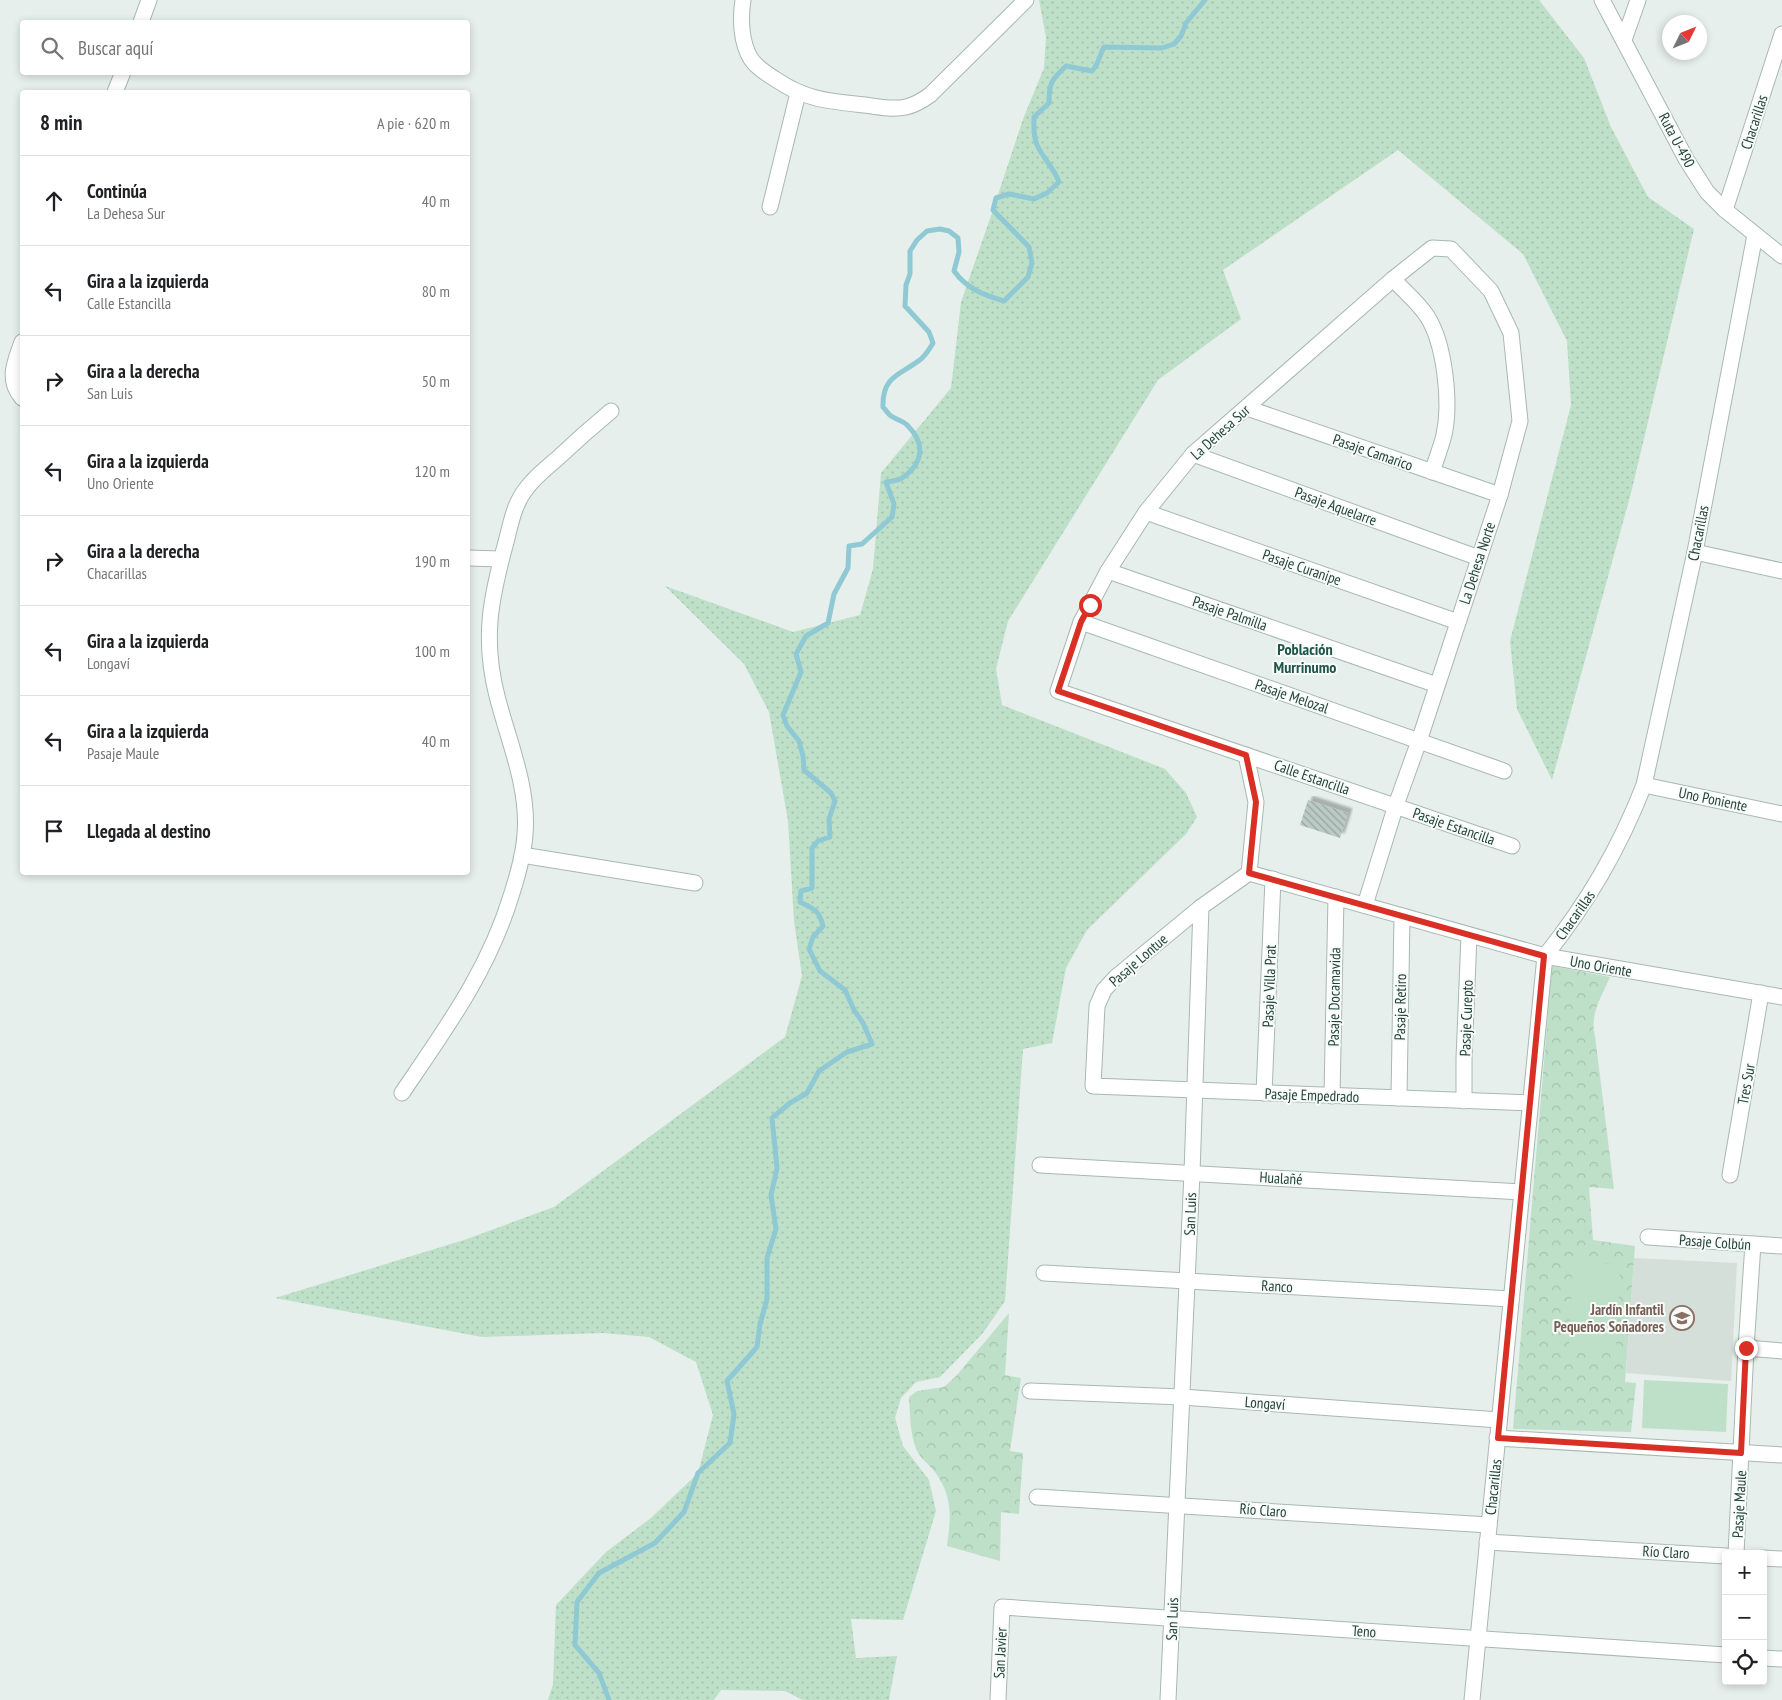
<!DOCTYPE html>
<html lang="es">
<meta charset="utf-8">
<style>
:root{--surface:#fff;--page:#f2f2f2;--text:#202124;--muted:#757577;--line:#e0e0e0}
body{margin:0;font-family:"PT Sans Narrow",sans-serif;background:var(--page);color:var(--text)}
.controls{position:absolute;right:15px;bottom:15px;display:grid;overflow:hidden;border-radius:5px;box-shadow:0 2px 8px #0003}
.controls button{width:45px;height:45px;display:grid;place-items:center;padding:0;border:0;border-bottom:1px solid var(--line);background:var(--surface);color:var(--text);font:25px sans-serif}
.compass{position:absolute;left:1662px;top:15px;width:45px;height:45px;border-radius:50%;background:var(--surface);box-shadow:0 2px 8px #0003;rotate:47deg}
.stop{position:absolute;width:15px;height:15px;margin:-11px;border:4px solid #d93025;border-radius:50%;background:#fff}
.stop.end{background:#d93025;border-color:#fff;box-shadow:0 1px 5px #0008}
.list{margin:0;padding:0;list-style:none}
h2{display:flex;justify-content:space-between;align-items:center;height:65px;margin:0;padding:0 20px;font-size:21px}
h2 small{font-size:16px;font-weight:400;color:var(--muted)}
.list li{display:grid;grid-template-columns:32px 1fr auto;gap:15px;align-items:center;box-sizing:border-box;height:90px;padding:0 20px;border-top:1px solid var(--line)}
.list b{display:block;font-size:19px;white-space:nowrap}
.list p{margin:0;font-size:16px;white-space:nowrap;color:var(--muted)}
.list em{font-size:16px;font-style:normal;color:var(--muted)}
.icon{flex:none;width:28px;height:28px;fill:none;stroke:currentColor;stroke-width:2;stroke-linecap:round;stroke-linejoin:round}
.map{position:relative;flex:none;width:1782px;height:1700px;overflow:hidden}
.search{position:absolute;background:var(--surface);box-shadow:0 2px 8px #0003;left:20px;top:20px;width:450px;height:55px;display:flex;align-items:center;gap:12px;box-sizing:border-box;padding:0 18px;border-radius:5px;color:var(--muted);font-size:19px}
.panel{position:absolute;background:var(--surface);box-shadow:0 2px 8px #0003;left:20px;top:90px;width:450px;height:785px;border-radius:5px}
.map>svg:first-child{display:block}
.built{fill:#d4dfda}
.grass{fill:url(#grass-dots)}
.park{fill:url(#park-crowns)}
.garden{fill:#bfe0c8}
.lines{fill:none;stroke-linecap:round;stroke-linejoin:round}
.stream{stroke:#8ec9d4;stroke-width:5}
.building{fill:url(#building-back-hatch);filter:url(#shadow)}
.street-casing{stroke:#a8b8b2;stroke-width:17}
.street{stroke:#fff;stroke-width:15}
.route{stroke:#d93025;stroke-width:6}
.labels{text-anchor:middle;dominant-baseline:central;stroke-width:4;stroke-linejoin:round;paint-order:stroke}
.street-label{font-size:15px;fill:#24423a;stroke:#f7fbf9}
.education-label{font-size:15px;font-weight:bold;fill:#785e54;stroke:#f7fbf9;text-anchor:end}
.neighbourhood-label{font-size:16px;font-weight:bold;fill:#1f5548;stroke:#f7fbf9}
</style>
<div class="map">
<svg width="1782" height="1700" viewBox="0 0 1782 1700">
<defs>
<pattern id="grass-dots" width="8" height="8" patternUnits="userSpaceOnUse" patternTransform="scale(1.25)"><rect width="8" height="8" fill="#bfe0c8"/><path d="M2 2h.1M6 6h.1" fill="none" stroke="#a4c1ad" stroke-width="1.8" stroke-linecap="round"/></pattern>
<pattern id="park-crowns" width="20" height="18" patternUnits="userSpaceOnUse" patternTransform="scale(1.25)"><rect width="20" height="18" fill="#bfe0c8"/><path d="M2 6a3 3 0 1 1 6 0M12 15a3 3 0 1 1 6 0" fill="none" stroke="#a4c1ad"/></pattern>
<pattern id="building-back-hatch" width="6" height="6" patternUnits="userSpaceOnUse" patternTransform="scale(1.25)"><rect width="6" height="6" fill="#bbcac4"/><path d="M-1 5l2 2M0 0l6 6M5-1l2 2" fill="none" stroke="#98a6a0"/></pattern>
<filter id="shadow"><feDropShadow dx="4.5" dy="-4.5" stdDeviation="1" flood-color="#0004"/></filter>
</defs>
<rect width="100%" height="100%" fill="#e6efeb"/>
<path class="built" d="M1634,1258L1737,1263L1731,1381L1626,1373Z"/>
<path class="grass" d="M1039,0H1539L1584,58L1611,127L1648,197L1694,229L1631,493L1552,780L1517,709L1510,641L1571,405L1567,341L1523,254L1398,150L1223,270L1241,319L1158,380L1008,621L996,669L1002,705L1165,769L1186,793L1197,817L1186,834L1087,930L1066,968L1052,1043L1023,1049L1005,1301L983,1333L940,1377L916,1382L901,1398L895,1418L903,1446L929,1480L936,1511L903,1620L851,1619L856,1658L897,1656L889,1700H803L785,1691L721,1690L714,1700H548L553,1684L556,1605L606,1552L651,1518L698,1473L713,1415L696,1362L649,1337L603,1333L482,1337L275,1298L464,1240L554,1207L785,1037L802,976L794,921L788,821L769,712L744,664L665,586L793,632L860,615L873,569L881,473L951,388L961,302L993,210L1023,119L1044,68L1046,37Z"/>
<g class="park">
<path d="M1552,966L1610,977C1602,996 1589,1015 1595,1036L1614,1189L1589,1187L1593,1240L1635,1246L1625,1382L1636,1383L1631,1432L1513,1429Z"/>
<path d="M1009,1313L1005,1375L1021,1378L1010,1451L1023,1453L1019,1514L1001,1512L1000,1561L947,1546C951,1517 953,1497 935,1472C930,1465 921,1459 917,1451C910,1437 910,1413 909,1397L917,1391L944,1387L957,1375Z"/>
</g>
<g class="garden">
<path d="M1573,1262L1620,1264L1616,1349L1569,1347Z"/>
<path d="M1644,1380L1728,1384L1726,1432L1642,1428Z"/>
</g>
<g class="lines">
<path class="stream" d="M609,1700L599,1673L575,1645L577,1602L599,1573L655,1543L684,1512L698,1473L730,1443L734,1414L727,1381L757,1347L760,1324L767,1299V1258L776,1229L771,1195L777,1168L772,1118L790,1103L807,1093L819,1071L847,1052L872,1044L863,1023L854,1010L845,990L820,971L809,949L813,937L823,926C819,910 814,909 800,902L801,891L812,888V848L818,841L830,837L829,819L835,801L831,793L804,770L803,756L799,741L787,726L783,715L801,672L796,654L806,636L828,623L834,594L848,568L849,546L862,544L892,517L894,504L886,482C891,481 898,481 902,478C923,464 926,444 908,426C904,421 897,420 891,416C888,414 886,410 883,407C882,375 901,375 921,359C926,355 930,348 933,343L929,332L905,306L906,285L910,274V251L917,240L927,231L940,229L949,231L958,238L959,252L954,271C967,289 984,295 1004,301L1028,277L1032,263L1029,247L993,210L996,198L1009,194L1034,199L1047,193L1059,182C1054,168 1043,158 1037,145C1033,136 1034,126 1034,117L1049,103C1049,83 1051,80 1066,66L1092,71C1099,64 1099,56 1104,47L1162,48L1174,44L1181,36L1186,23L1205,0"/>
</g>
<path class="building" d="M1308,800L1348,813L1340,838L1300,825Z"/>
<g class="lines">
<defs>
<g id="street">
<path d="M743,0C740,19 741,43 751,59C757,68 766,73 775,79C806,100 828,101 865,105C878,107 893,110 906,107C915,105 923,100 930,95L1026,0"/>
<path d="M1602,0L1686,159L1707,192L1725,210L1782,256"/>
<path d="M141,22L149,0"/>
<path d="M1624,40L1638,0"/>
<path d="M115,92L123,72"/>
<path d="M770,207L798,93"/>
<path d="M1725,210L1782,34"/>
<path d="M1393,279C1404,291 1418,302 1427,316C1445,344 1451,403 1444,435C1441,447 1436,460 1432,472"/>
<path d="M22,342C15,362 6,379 22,398"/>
<path d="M1247,408L1500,495"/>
<path d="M1193,454L1479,558"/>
<path d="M1146,512L1458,622"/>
<path d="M1695,552L1782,571"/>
<path d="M468,558L501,559"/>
<path d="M1108,571L1437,685"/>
<path d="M1081,622L1504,771"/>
<path d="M1644,785L1782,814"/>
<path d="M522,855L695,883"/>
<path d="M1249,873L1545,956L1782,997"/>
<path d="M1365,905L1396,805L1419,741L1500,495L1520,421L1511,333L1491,291L1451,249L1432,248L1393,279L1193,454L1146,512L1108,571L1081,622L1058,691L1512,846"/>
<path d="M1201,907L1116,977L1104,990L1097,1006L1093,1086L1530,1103"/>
<path d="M402,1093C446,1028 489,970 512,893C518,874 524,854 525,834C529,787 508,740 497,696C482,638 491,597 506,542C511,523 514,504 526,489C535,476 548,467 559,457C576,441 593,426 611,411"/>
<path d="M1264,1093L1273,879"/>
<path d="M1332,1096L1336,897"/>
<path d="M1399,1098L1402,916"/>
<path d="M1464,1101V1059L1469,935"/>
<path d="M1040,1165L1522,1192"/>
<path d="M1730,1175L1761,993"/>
<path d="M1648,1237L1782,1246"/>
<path d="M1044,1273L1511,1299"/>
<path d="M1746,1348L1782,1351"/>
<path d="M1030,1391L1182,1397L1499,1420"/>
<path d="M1497,1438L1782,1455"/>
<path d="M1037,1497L1489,1525"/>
<path d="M1487,1542L1726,1556"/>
<path d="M1736,1554L1746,1348L1753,1244"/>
<path d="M1763,1558L1782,1559"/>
<path d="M1763,1658L1782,1659"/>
<path d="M998,1700L1002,1607L1726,1655"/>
<path d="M1168,1700L1192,1173L1201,907L1249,873L1256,802L1246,755"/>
<path d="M1472,1700L1545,956C1588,902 1619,849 1644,785L1695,552L1755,235"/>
</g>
</defs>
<use href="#street" class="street-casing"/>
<use href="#street" class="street"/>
</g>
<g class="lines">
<path class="route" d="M1090,605L1081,622L1058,691L1246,755L1256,802L1249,873L1544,956L1498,1438L1741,1453L1746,1348"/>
</g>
<defs>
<symbol id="school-ring" viewBox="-11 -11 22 22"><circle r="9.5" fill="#f7fbf9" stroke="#8d6e63" stroke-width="1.5"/><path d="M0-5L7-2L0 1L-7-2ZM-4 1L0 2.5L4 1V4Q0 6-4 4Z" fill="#8d6e63"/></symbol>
</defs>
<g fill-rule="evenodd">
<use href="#school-ring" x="1668" y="1304" width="28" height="28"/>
</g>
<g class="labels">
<g class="street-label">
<text transform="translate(1754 122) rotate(-72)">Chacarillas</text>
<text transform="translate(1677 140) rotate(62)">Ruta U-490</text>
<text transform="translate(1220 432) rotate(-42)">La Dehesa Sur</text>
<text transform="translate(1373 452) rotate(19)">Pasaje Camarico</text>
<text transform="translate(1336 506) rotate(20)">Pasaje Aquelarre</text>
<text transform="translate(1698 533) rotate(-79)">Chacarillas</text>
<text transform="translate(1477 563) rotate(-72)">La Dehesa Norte</text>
<text transform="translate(1302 567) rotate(19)">Pasaje Curanipe</text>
<text transform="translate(1230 613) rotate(19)">Pasaje Palmilla</text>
<text transform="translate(1292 696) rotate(19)">Pasaje Melozal</text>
<text transform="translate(1312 777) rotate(19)">Calle Estancilla</text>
<text transform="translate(1713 799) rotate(12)">Uno Poniente</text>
<text transform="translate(1454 826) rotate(19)">Pasaje Estancilla</text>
<text transform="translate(1575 915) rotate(-55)">Chacarillas</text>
<text transform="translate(1138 960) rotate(-41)">Pasaje Lontue</text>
<text transform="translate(1601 966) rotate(10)">Uno Oriente</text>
<text transform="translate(1269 986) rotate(-88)">Pasaje Villa Prat</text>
<text transform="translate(1334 997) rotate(-89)">Pasaje Docamavida</text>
<text transform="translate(1400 1007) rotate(-89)">Pasaje Retiro</text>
<text transform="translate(1466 1018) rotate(-88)">Pasaje Curepto</text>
<text transform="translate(1746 1084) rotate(-80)">Tres Sur</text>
<text transform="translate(1312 1095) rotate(2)">Pasaje Empedrado</text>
<text transform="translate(1281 1178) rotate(3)">Hualañé</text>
<text transform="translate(1190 1214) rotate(-88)">San Luis</text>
<text transform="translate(1715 1242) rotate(4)">Pasaje Colbún</text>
<text transform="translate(1277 1286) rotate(3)">Ranco</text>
<text transform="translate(1265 1403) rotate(4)">Longaví</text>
<text transform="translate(1493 1487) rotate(-84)">Chacarillas</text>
<text transform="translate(1739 1504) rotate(-87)">Pasaje Maule</text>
<text transform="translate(1263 1510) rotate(4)">Río Claro</text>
<text transform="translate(1666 1552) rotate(3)">Río Claro</text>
<text transform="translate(1172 1619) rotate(-88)">San Luis</text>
<text transform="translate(1364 1631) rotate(4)">Teno</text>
<text transform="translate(1000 1653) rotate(-87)">San Javier</text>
</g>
<g class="education-label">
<text x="1664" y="1309">Jardín Infantil<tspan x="1664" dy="17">Pequeños Soñadores</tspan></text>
</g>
<g class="neighbourhood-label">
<text x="1305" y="649">Población<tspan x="1305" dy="18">Murrinumo</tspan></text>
</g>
</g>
</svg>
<div class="controls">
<button>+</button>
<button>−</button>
<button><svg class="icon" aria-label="locate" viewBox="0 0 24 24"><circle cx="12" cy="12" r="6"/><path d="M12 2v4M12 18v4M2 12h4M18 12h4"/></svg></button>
</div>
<svg class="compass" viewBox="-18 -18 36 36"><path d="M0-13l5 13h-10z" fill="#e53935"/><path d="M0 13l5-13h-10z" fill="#757577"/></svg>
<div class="stop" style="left:1090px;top:605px"></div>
<div class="stop end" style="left:1746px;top:1348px"></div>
<div class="search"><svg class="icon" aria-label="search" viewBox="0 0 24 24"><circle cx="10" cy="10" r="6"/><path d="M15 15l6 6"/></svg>Buscar aquí</div>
<section class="panel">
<h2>8 min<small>A pie · 620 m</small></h2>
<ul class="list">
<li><svg class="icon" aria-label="ahead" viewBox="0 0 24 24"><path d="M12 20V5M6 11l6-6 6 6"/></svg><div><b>Continúa</b><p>La Dehesa Sur</p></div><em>40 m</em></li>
<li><svg class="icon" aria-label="left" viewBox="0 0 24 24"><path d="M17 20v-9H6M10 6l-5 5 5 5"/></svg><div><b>Gira a la izquierda</b><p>Calle Estancilla</p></div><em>80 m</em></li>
<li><svg class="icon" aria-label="right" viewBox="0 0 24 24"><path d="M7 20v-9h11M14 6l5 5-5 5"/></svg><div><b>Gira a la derecha</b><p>San Luis</p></div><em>50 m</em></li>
<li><svg class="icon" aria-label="left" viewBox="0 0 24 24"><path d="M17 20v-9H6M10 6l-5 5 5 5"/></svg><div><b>Gira a la izquierda</b><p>Uno Oriente</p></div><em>120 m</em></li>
<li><svg class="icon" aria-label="right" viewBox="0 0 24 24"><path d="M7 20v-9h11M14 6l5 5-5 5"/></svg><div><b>Gira a la derecha</b><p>Chacarillas</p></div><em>190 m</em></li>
<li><svg class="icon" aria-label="left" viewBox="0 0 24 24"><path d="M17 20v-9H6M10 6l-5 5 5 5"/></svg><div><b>Gira a la izquierda</b><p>Longaví</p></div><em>100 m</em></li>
<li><svg class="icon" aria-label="left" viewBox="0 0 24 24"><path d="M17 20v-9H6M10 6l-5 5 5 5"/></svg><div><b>Gira a la izquierda</b><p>Pasaje Maule</p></div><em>40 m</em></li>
<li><svg class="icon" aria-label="arrive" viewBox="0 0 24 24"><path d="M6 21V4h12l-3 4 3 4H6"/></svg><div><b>Llegada al destino</b></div></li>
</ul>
</section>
</div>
